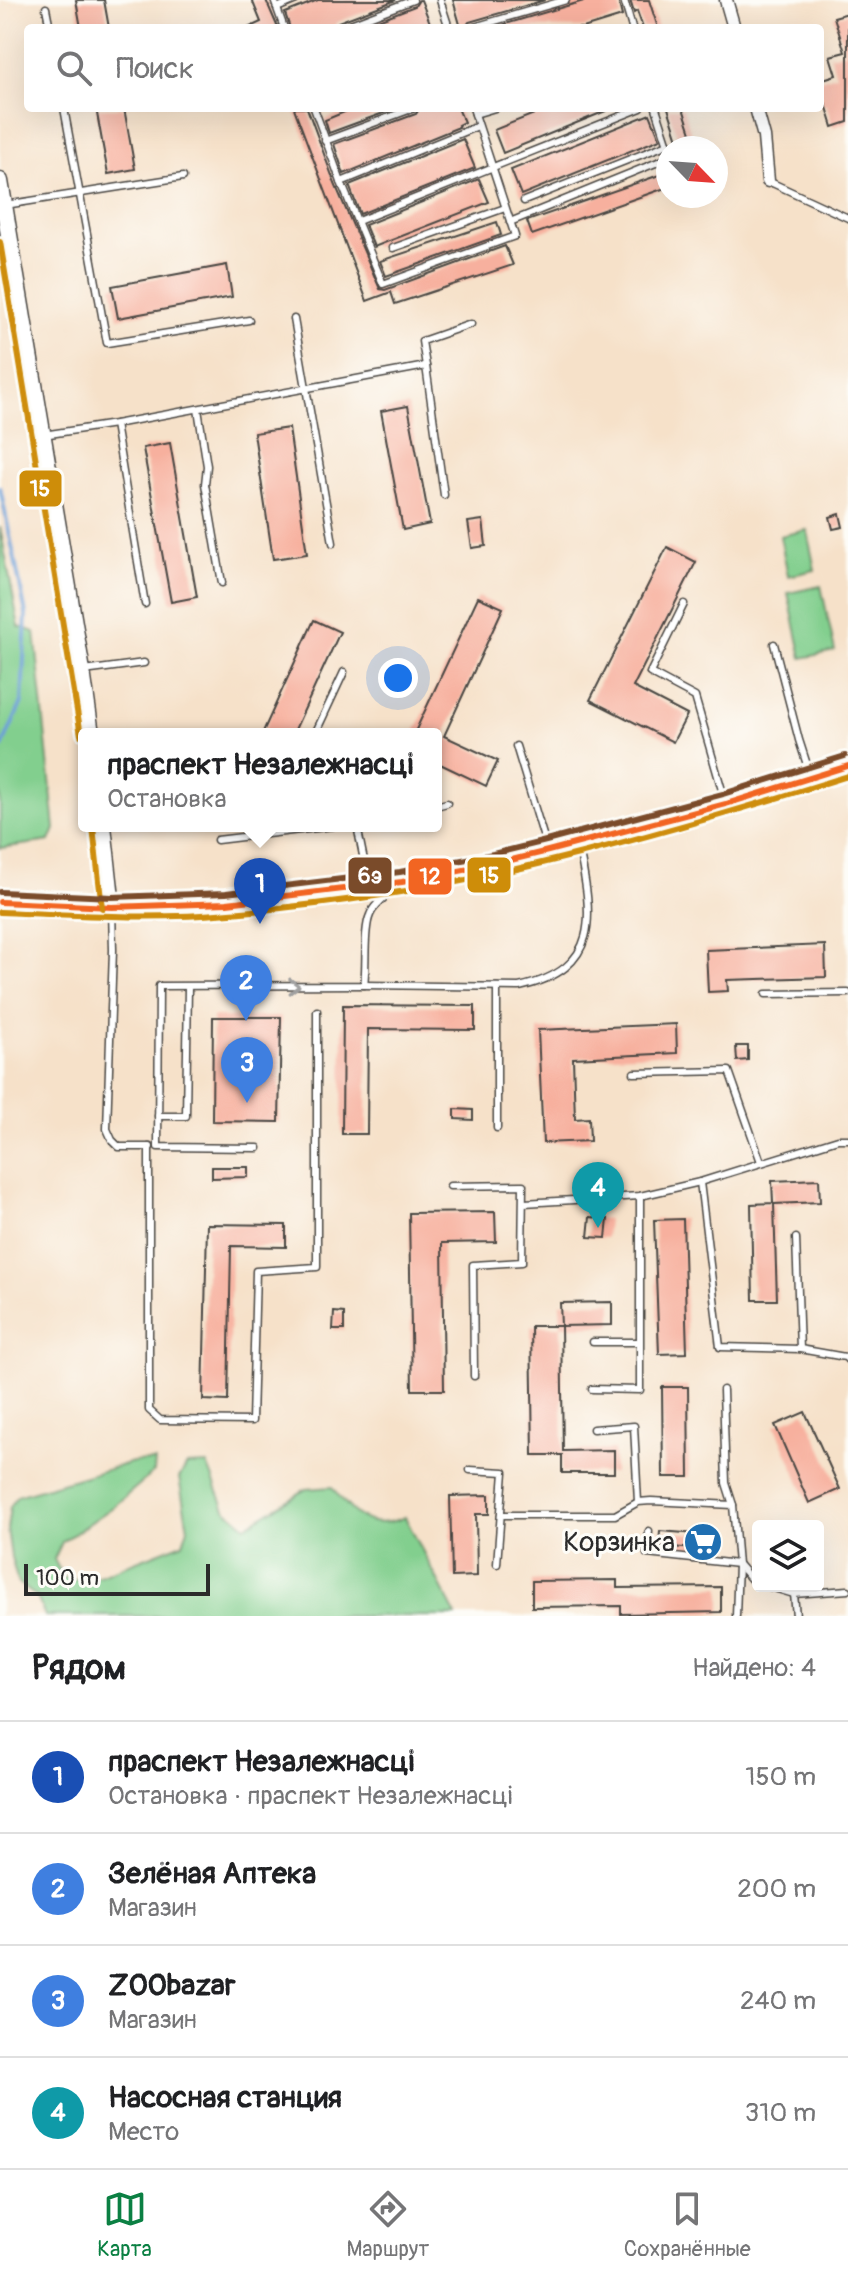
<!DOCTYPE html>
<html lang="ru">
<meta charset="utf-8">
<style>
:root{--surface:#fff;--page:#f6f6f6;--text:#202124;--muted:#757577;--line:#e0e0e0;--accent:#0b8043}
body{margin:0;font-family:Pangolin,sans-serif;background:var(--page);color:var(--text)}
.controls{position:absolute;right:24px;bottom:24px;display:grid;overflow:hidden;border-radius:8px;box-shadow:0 8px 32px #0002}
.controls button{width:72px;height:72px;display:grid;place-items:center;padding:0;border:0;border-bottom:2px solid var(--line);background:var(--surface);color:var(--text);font:40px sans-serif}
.compass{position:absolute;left:656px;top:136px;width:72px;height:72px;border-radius:50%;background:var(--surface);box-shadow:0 8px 32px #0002;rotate:115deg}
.scale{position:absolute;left:24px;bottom:20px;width:186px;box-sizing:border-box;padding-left:8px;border:4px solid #2b2b2b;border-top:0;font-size:22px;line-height:28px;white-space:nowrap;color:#2b2b2b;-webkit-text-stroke:6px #fdfcf7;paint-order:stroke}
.you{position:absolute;left:398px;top:678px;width:28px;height:28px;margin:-20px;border:6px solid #fff;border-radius:50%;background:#1a73e8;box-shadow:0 0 0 12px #1a73e833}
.badge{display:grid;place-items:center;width:52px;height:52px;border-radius:50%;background:var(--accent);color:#fff;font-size:26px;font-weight:700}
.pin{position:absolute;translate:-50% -66px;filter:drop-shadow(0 2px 4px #0008)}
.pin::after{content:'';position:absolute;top:42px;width:28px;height:24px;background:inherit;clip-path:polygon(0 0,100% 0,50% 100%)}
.popup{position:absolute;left:78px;top:728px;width:364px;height:104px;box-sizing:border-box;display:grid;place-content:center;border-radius:8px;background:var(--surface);filter:drop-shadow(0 2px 6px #0005);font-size:26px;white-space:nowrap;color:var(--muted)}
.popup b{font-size:30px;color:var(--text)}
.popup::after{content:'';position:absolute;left:50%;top:100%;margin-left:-16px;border:16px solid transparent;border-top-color:var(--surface)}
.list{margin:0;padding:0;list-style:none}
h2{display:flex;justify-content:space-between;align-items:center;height:104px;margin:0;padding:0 32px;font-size:34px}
h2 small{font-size:26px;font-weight:400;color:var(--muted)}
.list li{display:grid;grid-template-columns:52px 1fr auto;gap:24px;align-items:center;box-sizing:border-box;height:112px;padding:0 32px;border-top:2px solid var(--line)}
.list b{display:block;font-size:30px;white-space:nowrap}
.list p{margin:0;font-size:26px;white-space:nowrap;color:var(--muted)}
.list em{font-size:26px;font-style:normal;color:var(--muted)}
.icon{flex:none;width:44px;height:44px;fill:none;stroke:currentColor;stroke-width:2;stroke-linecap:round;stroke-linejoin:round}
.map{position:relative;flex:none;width:848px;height:1616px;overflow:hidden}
.search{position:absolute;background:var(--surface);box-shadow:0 8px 32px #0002;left:24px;right:24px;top:24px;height:88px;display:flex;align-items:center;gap:20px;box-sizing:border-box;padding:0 28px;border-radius:8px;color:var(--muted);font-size:30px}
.sheet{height:552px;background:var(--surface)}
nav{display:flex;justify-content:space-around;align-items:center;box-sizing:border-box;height:112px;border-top:2px solid var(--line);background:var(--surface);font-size:22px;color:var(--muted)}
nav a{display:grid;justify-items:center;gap:4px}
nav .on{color:var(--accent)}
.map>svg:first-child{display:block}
.green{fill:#82cf8e;stroke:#567d5c;stroke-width:2}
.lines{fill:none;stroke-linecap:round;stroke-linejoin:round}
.stream{stroke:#6b9ed6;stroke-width:4}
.building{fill:#f7b09e}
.lane-casing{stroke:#494643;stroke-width:9}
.street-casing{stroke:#494643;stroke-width:15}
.secondary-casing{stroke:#494643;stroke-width:19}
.lane{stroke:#fff;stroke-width:6}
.street{stroke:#fff;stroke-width:12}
.secondary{stroke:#fff;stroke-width:16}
.bus-1-casing{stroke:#fdfcf7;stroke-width:12}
.bus-2-casing{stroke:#fdfcf7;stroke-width:12}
.bus-3-casing{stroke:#fdfcf7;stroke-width:12}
.bus-1{stroke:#f26522;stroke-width:6}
.bus-2{stroke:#ce8d09;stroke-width:6}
.bus-3{stroke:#7a4b2a;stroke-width:6}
.oneway{stroke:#a0a0a0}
.labels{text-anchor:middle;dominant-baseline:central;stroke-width:6;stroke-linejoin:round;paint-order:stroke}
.poi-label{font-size:28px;fill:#2b2b2b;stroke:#fdfcf7;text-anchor:end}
.line-badge{stroke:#fdfcf7;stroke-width:3}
.badge-label{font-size:22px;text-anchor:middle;font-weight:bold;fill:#fff}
</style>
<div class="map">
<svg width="848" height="1616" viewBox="0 0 848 1616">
<rect width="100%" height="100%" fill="#fdfcf7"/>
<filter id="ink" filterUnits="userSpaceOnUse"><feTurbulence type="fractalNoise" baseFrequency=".0125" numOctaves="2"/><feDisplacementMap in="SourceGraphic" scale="16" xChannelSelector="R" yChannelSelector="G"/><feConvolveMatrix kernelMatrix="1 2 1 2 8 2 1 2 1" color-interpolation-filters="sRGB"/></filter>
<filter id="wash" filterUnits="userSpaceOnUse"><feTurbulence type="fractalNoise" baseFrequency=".006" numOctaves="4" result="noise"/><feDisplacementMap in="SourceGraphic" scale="32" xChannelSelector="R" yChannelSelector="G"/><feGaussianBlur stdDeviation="1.8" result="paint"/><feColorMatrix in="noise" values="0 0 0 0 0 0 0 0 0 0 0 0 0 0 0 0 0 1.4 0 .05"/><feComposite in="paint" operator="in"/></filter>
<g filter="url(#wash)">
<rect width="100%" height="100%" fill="#f6e1c9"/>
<g class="green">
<path d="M0,527L19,627L35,632L55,829L50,841L0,848Z"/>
<path d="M807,530L815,570L788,576L780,536Z"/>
<path d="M821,586L835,651L802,658L788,593Z"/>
<path d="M155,1461L154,1472L113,1507L62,1542L54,1559L63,1578L86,1581L183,1543L188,1528L179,1478L187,1465L207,1464L225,1509L246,1526L306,1489L332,1487C353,1514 368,1533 405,1517L456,1616H45L37,1597L18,1583L11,1557L7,1529L10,1507L17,1496L133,1462Z"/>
</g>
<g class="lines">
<path class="stream" d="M0,487L26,614L22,702L0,752"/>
</g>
<g id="blocks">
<g class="building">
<path d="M76,0H104L109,28H81Z"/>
<path d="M252,0H266L278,28H248L261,22Z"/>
<path d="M318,0H396L338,22L334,28H290L285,13Z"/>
<path d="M419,0H421L432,28H357L415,6Z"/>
<path d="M453,0H545L469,22L465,28H461Z"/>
<path d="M587,0H618L622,16L583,28H492Z"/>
<path d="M630,0H649L658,28H643L637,11L634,13Z"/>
<path d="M848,13V122L833,127L826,104L820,106V80L836,75L830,56L845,52L834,17Z"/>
<path d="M96,108H124L135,169L108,174Z"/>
<path d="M294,108H307L335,184L380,289L385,290L505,246L513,265L395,304L391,292L367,301Z"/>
<path d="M354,108H397L329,133L325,120Z"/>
<path d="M420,108H458L464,122L458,125L459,127L344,174L334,144L416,114Z"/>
<path d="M549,108H613L503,153L494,130Z"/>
<path d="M668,108H683L696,148H681Z"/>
<path d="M650,114L660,139L521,195L511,170Z"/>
<path d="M463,139L475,168L360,214L349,185Z"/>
<path d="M668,172V187L532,235L527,221Z"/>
<path d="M479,179L489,202L374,247L365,225Z"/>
<path d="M497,222L501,235L386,276L380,261Z"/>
<path d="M227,265L232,297L118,318L112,286Z"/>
<path d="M408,406L430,524L403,530L381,411Z"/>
<path d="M289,428L307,554L273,559L254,433Z"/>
<path d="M170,443L197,597L171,602L143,448Z"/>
<path d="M840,514L843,527L833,529L830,517Z"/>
<path d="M483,520L486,546L472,548L468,522Z"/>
<path d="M667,547L696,562L633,687L687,715L673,742L590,700Z"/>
<path d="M478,597L503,608L444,736L498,761L486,786L436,762V734H414Z"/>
<path d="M314,620L340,632L293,734H262Z"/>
<path d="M825,945L826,977L727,980L728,991L708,992L706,950Z"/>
<path d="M343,1005L475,1006V1030L368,1029L367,1134H342Z"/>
<path d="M213,1017H281L279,1122L212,1121Z"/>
<path d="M676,1024L677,1053L573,1058L575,1119L589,1118L590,1141L543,1143L538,1030Z"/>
<path d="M736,1046H748V1060L737,1061Z"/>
<path d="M455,1109L473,1110V1120L455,1119Z"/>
<path d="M212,1167H248V1177L212,1178Z"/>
<path d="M819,1179L820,1202L774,1204L777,1300H753L751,1204L773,1203L772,1181Z"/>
<path d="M495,1212L496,1242L442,1243L444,1390H412L409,1213Z"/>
<path d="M590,1217L608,1219L606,1238L588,1237Z"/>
<path d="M683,1219L687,1353L659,1354L654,1220Z"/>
<path d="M207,1224L286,1225V1247L231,1246L228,1401L203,1400Z"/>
<path d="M612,1302V1325L561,1326L560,1303Z"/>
<path d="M334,1312L344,1313V1330H333Z"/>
<path d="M531,1326H561L563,1451L614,1450V1473H562V1455H533Z"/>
<path d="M662,1387H688L689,1477H663Z"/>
<path d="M805,1412L840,1489L809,1503L775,1425Z"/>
<path d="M489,1495V1514H476L477,1576L452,1577L450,1496Z"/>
<path d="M660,1531L709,1535L708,1550L659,1546Z"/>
<path d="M617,1580V1588L721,1587V1612L621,1614V1606L532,1607V1581Z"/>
</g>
</g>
</g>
<g filter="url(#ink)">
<use href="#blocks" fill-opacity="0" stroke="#494643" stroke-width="2"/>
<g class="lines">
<defs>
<g id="lane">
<path d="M274,0L284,28"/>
<path d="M440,0L449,28"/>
<path d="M624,0L632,28"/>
<path d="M46,8L50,28"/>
<path d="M277,8L296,0"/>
<path d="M340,28L413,0"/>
<path d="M471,28L566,0"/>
<path d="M64,108L107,343L249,320"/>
<path d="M314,108L341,182L383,284L515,236L473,108"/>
<path d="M656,108L669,148"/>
<path d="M475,114L495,108"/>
<path d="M325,141L414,108"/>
<path d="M768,181L848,218"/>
<path d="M341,182L478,126"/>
<path d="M524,201L668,144"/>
<path d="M5,205L183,177"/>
<path d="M358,221L641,108"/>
<path d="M510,222L668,158"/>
<path d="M393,248L505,208"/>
<path d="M294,319L333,543"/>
<path d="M426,366L422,341L471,324"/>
<path d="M198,409L207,466L205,484L222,583"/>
<path d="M115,424L145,604"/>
<path d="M43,435L115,424L426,366L444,495"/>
<path d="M684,604L650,673L695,697L726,804"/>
<path d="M774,644L799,740L811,777"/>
<path d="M84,671L144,663"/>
<path d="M315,734L344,672"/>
<path d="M516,746L547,848"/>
<path d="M436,806L447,803"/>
<path d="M357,826L369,885"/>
<path d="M217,840L333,826"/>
<path d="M112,909L113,950L107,1129L112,1140L119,1147H150"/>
<path d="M364,985L519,987C606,968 591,911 578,843"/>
<path d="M497,987V1128"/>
<path d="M766,994L848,993"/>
<path d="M634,1073L729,1071L761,1162"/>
<path d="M158,1116H186L188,987"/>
<path d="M149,1147V1410L160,1420L252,1421L256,1271L317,1267V1011"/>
<path d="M258,1148L158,1147L159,986L364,985C367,965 363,930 370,915C374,904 388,895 396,887"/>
<path d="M700,1182L720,1347L800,1349L845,1357L848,1360"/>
<path d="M450,1186L523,1185L522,1262L473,1265L474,1376"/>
<path d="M524,1203L640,1196L700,1182L838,1139H848"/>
<path d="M796,1238L800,1349"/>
<path d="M593,1342H639"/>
<path d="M592,1389L640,1390V1196"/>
<path d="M723,1390L726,1483L733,1505"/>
<path d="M593,1429L634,1426L638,1502"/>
<path d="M470,1470L504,1472L497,1564"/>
<path d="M501,1515H615L638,1502L651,1501L733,1505L738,1564L736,1616"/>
<path d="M649,1531L647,1554L738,1564L751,1579L758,1582"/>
<path d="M767,1586L794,1594L848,1590"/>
<path d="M794,1594L796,1616"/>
</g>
<g id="street">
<path d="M726,0L734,28"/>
<path d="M756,108L764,137L768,181"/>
</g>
<g id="secondary">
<path d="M0,181L82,671L91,734"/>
<path d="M103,826L112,907"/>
<path d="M0,902L112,907L227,903L402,882L495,864L548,851L726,804L848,766"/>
</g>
</defs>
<use href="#lane" class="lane-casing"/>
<use href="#street" class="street-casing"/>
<use href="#secondary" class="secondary-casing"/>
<use href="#lane" class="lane"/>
<use href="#street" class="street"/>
<use href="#secondary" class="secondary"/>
<defs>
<path id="bus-1" d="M0,902L112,907L227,903L402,882L495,864L548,851L726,804L848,766"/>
<g id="bus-2">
<path d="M0,242L81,735"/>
<path d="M93,827L102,908"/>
<path d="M0,912C76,915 153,920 230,913C319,905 411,893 499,873C616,847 733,812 848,776"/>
</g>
<path id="bus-3" d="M0,892L112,897L226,893L400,872L493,854L546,841L723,794L845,756"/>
</defs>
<use href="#bus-1" class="bus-1-casing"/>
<use href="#bus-2" class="bus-2-casing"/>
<use href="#bus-3" class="bus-3-casing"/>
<use href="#bus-1" class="bus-1"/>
<use href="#bus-2" class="bus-2"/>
<use href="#bus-3" class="bus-3"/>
</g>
<defs><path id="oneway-chevron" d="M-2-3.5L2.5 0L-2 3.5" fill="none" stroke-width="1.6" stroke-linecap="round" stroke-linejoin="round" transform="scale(2)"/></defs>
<use class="oneway" href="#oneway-chevron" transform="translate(294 986) rotate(-1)"/>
</g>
<defs>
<symbol id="supermarket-disc" viewBox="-11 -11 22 22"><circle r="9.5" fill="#1f6fb2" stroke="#fdfcf7"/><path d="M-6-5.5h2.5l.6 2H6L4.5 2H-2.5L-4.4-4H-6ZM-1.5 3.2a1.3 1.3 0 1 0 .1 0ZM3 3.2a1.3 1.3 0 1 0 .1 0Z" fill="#fff"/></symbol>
</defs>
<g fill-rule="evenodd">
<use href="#supermarket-disc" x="681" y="1520" width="44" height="44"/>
</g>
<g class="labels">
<g class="poi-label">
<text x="675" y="1542">Корзинка</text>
</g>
</g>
<g class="line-badge">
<rect x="18" y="469" width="45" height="39" rx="8" fill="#ce8d09"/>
<rect x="466" y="856" width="46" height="38" rx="8" fill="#ce8d09"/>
<rect x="347" y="856" width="46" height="39" rx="8" fill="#7a4b2a"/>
<rect x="407" y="857" width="46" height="39" rx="8" fill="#f26522"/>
</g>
<g class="badge-label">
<text x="40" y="496">15</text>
<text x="489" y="883">15</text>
<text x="370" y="883">6э</text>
<text x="430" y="884">12</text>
</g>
</svg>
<div class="controls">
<button><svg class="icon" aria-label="layers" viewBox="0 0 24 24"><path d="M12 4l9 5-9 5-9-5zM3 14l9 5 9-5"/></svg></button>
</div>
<svg class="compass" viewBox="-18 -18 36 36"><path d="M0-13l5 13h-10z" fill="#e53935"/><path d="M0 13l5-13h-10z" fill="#757577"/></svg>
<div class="scale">100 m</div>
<div class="you"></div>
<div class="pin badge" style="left:260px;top:924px;background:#1a4fb4">1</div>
<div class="popup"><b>праспект Незалежнасці</b>Остановка</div>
<div class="pin badge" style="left:246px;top:1021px;background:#3f7fe0">2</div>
<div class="pin badge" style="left:247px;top:1103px;background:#3f7fe0">3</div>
<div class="pin badge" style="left:598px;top:1228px;background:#0f9aa8">4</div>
<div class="search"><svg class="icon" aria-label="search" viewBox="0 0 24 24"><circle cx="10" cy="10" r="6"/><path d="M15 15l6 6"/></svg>Поиск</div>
</div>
<section class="sheet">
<h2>Рядом<small>Найдено: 4</small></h2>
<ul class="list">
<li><span class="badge" style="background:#1a4fb4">1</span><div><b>праспект Незалежнасці</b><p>Остановка · праспект Незалежнасці</p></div><em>150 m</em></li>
<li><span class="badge" style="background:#3f7fe0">2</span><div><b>Зелёная Аптека</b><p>Магазин</p></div><em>200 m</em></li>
<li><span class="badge" style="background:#3f7fe0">3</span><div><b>ZOObazar</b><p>Магазин</p></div><em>240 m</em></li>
<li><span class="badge" style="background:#0f9aa8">4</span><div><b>Насосная станция</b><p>Место</p></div><em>310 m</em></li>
</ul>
</section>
<nav>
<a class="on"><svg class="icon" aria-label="map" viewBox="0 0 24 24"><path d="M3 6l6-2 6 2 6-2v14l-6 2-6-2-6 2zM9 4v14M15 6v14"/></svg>Карта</a>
<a><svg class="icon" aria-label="directions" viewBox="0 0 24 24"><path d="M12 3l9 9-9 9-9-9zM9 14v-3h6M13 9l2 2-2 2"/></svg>Маршрут</a>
<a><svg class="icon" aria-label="saved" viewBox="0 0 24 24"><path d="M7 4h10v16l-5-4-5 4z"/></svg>Сохранённые</a>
</nav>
